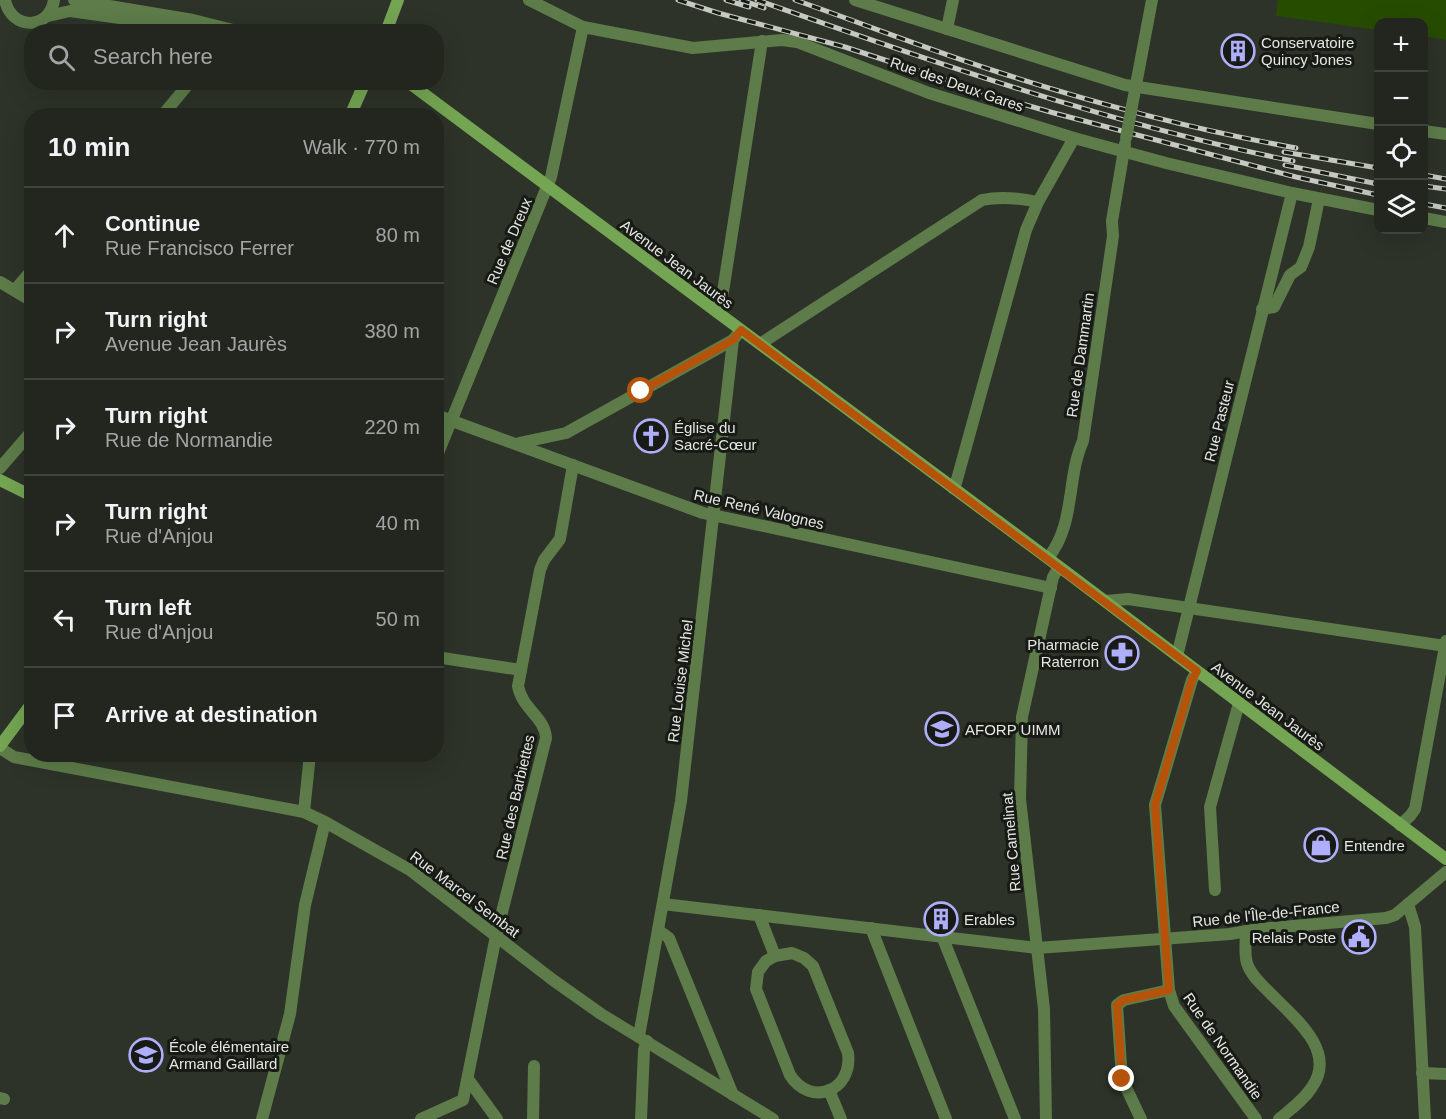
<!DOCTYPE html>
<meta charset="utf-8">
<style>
:root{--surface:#22261f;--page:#2e322c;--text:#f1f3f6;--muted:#a2a5a4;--line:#3f433d}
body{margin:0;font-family:Helvetica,sans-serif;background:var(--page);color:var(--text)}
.controls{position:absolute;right:18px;top:18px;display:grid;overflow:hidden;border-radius:12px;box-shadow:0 6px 24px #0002}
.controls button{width:54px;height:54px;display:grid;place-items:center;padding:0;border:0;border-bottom:2px solid var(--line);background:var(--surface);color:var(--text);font:30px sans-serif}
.stop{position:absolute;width:18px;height:18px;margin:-14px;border:4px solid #b45309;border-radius:50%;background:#fff}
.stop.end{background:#b45309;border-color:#fff;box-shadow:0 2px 6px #0008}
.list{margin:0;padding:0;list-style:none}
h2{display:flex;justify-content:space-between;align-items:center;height:78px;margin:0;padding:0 24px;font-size:26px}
h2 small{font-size:20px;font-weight:400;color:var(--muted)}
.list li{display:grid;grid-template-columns:39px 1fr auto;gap:18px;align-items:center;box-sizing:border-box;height:96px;padding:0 24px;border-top:2px solid var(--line)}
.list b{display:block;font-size:22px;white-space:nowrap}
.list p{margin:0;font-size:20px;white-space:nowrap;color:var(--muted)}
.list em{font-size:20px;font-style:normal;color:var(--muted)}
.icon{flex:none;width:33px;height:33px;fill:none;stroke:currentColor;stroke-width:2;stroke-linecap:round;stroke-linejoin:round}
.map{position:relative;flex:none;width:1446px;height:1119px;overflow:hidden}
.search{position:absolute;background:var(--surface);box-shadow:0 6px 24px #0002;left:24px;top:24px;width:420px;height:66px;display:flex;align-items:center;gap:15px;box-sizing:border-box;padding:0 21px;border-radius:24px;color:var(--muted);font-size:22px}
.panel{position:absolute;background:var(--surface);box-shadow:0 6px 24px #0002;left:24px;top:108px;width:420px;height:654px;border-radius:24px}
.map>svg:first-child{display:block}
.green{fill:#264c00}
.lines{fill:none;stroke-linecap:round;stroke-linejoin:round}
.street{stroke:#5d7c49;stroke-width:12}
.secondary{stroke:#74a552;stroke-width:12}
.rail-casing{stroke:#c5c9c1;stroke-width:5}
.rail{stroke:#171a15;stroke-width:3;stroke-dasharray:9;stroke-linecap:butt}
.street-bridge{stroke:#5d7c49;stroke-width:12}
.route{stroke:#b45309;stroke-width:8}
.labels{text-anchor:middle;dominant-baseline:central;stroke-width:6;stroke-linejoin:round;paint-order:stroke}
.poi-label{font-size:15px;fill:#e4e8e1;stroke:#171a15;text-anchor:start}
.street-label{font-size:15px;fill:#e4e8e1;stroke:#171a15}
</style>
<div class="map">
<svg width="1446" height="1119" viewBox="0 0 1446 1119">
<rect width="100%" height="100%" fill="#2d3329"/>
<path class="green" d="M1278,0H1446V40L1424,36V22H1378V30L1276,16Z"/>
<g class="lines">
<g class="street">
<path d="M5,0C11,30 49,31 54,0"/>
<path d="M74,0L193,20L241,32"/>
<path d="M529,0L583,27L693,48L782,40L797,42L929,93L1074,138L1166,163L1292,193L1378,210"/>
<path d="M855,0L1125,85L1378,124"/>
<path d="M48,16L70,11L219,32"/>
<path d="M947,29L953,0"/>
<path d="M1132,106L1152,0"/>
<path d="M162,116L190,82"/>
<path d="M1424,131L1446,134"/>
<path d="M1424,218L1446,222"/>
<path d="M0,282L32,301"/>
<path d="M15,290L32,270"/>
<path d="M1262,309L1274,307L1290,275L1301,267L1309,247L1319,199"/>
<path d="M717,312L722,298L762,41"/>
<path d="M760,344L982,200C1000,196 1019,198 1038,202"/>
<path d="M436,415L703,513L1051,588"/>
<path d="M519,443L566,433L733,340"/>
<path d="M436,458L551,177L583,27"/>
<path d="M0,468L32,431"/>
<path d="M953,488L956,483L1026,230L1038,202L1074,138"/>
<path d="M1048,558C1076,523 1066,479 1083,441L1113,236L1112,221L1125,144"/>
<path d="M1105,601L1128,599L1446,646"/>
<path d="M1177,656L1292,193"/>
<path d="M436,657L521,670"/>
<path d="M1197,671L1192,680L1155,805L1169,990L1174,1006L1256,1119"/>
<path d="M0,748L14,757L304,812L325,822L410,870L553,980L601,1014L773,1119"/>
<path d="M304,812L310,754"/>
<path d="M1400,825L1410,816L1415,809L1446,641"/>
<path d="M1215,890L1210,807L1239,703"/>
<path d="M663,904L1037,948L1230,934L1259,929L1386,918L1395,915L1446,872"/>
<path d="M1408,904L1415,927L1425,1119"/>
<path d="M759,915L775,956"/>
<path d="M871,928L946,1119"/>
<path d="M658,930L669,938L733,1095"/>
<path d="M1246,931C1246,941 1244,954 1247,963C1250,974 1261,984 1269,992C1292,1016 1338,1050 1312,1087C1304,1100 1291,1109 1279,1119"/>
<path d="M942,936L1015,1119"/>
<path d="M792,953L804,958L813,966L848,1053C853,1092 810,1107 790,1075L756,989L758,972L766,961L775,956Z"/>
<path d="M639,1036L681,801L733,340L741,330"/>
<path d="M1422,1073L1446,1074"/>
<path d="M468,1079L497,1119"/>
<path d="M829,1090L841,1119"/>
<path d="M0,1098L4,1099"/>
<path d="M262,1119L290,1014L305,905L325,822"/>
<path d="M421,1119L463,1100L496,936L546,738C545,717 522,709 518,686L540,570L544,560L560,539L573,465"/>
<path d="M533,1119L534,1066"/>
<path d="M641,1119L644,1050L647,1041"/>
<path d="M1046,1119L1044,1009L1020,799L1022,717L1053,577L1059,567"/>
<path d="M1141,1119L1122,1079L1117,1005L1124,1000L1169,990"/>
</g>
<g class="secondary">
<path d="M386,32L398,0"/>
<path d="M408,82L1069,574L1446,859"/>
<path d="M350,116L365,82"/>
<path d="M0,480L32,496"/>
<path d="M0,746L32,703"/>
</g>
<defs>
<g id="rail">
<path d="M678,0L718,13L845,47L995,96L1054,113L1296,177L1378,195"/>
<path d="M726,0L749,7"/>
<path d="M741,0L764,8"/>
<path d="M757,0C933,62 1109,124 1293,161"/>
<path d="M795,0C864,24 932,51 1001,73C1097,104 1196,130 1296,148"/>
<path d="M1284,152L1378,168"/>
<path d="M1285,165L1378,184"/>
<path d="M1424,175L1446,179"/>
<path d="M1424,186L1446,189"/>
<path d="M1424,204L1446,208"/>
</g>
</defs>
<use href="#rail" class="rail-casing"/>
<use href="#rail" class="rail"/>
<path class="street-bridge" d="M1126,138L1132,106"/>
</g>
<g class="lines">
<path class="route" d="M641,391L733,340L741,330L1197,671L1192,680L1155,805L1169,990L1124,1000L1117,1005L1122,1079"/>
</g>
<defs>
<symbol id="building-ring" viewBox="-11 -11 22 22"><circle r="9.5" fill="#171a15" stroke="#afaefa" stroke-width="1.5"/><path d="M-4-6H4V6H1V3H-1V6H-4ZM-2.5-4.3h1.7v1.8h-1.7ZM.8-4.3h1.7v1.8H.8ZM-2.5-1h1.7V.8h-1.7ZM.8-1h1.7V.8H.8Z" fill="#afaefa"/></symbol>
<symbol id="church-ring" viewBox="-11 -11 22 22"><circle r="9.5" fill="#171a15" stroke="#afaefa" stroke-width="1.5"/><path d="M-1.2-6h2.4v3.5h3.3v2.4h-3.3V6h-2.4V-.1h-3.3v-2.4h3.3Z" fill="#afaefa"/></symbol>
<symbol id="pharmacy-ring" viewBox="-11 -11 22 22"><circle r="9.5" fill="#171a15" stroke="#afaefa" stroke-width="1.5"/><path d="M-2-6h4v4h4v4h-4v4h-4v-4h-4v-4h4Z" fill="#afaefa"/></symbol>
<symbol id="school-ring" viewBox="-11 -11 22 22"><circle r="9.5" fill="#171a15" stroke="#afaefa" stroke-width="1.5"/><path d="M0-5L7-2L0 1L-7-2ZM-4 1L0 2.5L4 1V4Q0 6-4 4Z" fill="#afaefa"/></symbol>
<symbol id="shop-ring" viewBox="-11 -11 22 22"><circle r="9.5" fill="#171a15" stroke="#afaefa" stroke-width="1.5"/><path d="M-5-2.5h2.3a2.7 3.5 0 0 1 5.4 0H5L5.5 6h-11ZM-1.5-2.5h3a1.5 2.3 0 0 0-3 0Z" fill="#afaefa"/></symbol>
<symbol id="civic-ring" viewBox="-11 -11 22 22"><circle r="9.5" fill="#171a15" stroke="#afaefa" stroke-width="1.5"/><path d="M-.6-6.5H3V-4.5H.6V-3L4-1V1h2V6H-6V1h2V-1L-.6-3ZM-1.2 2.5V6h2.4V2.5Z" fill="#afaefa"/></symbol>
</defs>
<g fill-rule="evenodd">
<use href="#building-ring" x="1219" y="32" width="38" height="38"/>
<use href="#church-ring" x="632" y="417" width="38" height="38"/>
<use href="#pharmacy-ring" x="1103" y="634" width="38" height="38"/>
<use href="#school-ring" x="923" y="710" width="38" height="38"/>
<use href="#shop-ring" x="1302" y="826" width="38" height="38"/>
<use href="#building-ring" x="922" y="900" width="38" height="38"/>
<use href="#civic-ring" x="1340" y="918" width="38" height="38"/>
<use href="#school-ring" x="127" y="1036" width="38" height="38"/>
</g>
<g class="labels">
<g class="poi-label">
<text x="1261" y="42">Conservatoire<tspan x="1261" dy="17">Quincy Jones</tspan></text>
<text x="674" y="427">Église du<tspan x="674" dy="17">Sacré-Cœur</tspan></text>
<text x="1099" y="644" text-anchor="end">Pharmacie<tspan x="1099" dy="17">Raterron</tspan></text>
<text x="965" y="729">AFORP UIMM</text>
<text x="1344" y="845">Entendre</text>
<text x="964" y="919">Erables</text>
<text x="1336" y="937" text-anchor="end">Relais Poste</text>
<text x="169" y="1046">École élémentaire<tspan x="169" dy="17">Armand Gaillard</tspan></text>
</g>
<g class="street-label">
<text transform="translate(957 84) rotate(19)">Rue des Deux Gares</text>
<text transform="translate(509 241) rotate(-67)">Rue de Dreux</text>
<text transform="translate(677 264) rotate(37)">Avenue Jean Jaurès</text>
<text transform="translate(1080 355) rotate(-82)">Rue de Dammartin</text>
<text transform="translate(1219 421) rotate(-76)">Rue Pasteur</text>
<text transform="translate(759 509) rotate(13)">Rue René Valognes</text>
<text transform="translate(680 681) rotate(-83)">Rue Louise Michel</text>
<text transform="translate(1268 706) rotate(37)">Avenue Jean Jaurès</text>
<text transform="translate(515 797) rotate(-77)">Rue des Barbiettes</text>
<text transform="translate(1011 842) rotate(-95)">Rue Camelinat</text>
<text transform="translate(465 894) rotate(37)">Rue Marcel Sembat</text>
<text transform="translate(1266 914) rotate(-6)">Rue de l'Île-de-France</text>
<text transform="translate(1223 1046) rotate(55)">Rue de Normandie</text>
</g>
</g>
</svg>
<div class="controls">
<button>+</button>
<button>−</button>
<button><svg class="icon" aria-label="locate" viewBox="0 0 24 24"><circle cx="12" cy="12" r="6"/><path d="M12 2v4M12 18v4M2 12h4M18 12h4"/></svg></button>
<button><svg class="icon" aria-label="layers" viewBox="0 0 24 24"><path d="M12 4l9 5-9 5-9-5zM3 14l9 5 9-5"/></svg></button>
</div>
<div class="stop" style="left:641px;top:391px"></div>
<div class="stop end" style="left:1122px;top:1079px"></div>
<div class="search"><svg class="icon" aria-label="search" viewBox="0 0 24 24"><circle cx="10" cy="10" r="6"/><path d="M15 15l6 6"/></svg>Search here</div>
<section class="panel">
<h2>10 min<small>Walk · 770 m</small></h2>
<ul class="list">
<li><svg class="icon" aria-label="ahead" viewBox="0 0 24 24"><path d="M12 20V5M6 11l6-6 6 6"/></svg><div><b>Continue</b><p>Rue Francisco Ferrer</p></div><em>80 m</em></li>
<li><svg class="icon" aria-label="right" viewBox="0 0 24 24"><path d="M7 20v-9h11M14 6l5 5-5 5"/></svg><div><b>Turn right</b><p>Avenue Jean Jaurès</p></div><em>380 m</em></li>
<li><svg class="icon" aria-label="right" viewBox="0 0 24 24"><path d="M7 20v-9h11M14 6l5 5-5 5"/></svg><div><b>Turn right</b><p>Rue de Normandie</p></div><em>220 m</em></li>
<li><svg class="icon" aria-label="right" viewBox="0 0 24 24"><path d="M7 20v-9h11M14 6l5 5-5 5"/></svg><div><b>Turn right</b><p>Rue d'Anjou</p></div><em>40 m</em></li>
<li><svg class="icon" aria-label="left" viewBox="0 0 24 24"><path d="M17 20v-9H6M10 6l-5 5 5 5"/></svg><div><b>Turn left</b><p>Rue d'Anjou</p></div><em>50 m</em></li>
<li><svg class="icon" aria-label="arrive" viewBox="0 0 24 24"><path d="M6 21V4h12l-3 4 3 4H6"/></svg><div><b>Arrive at destination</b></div></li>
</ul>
</section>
</div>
